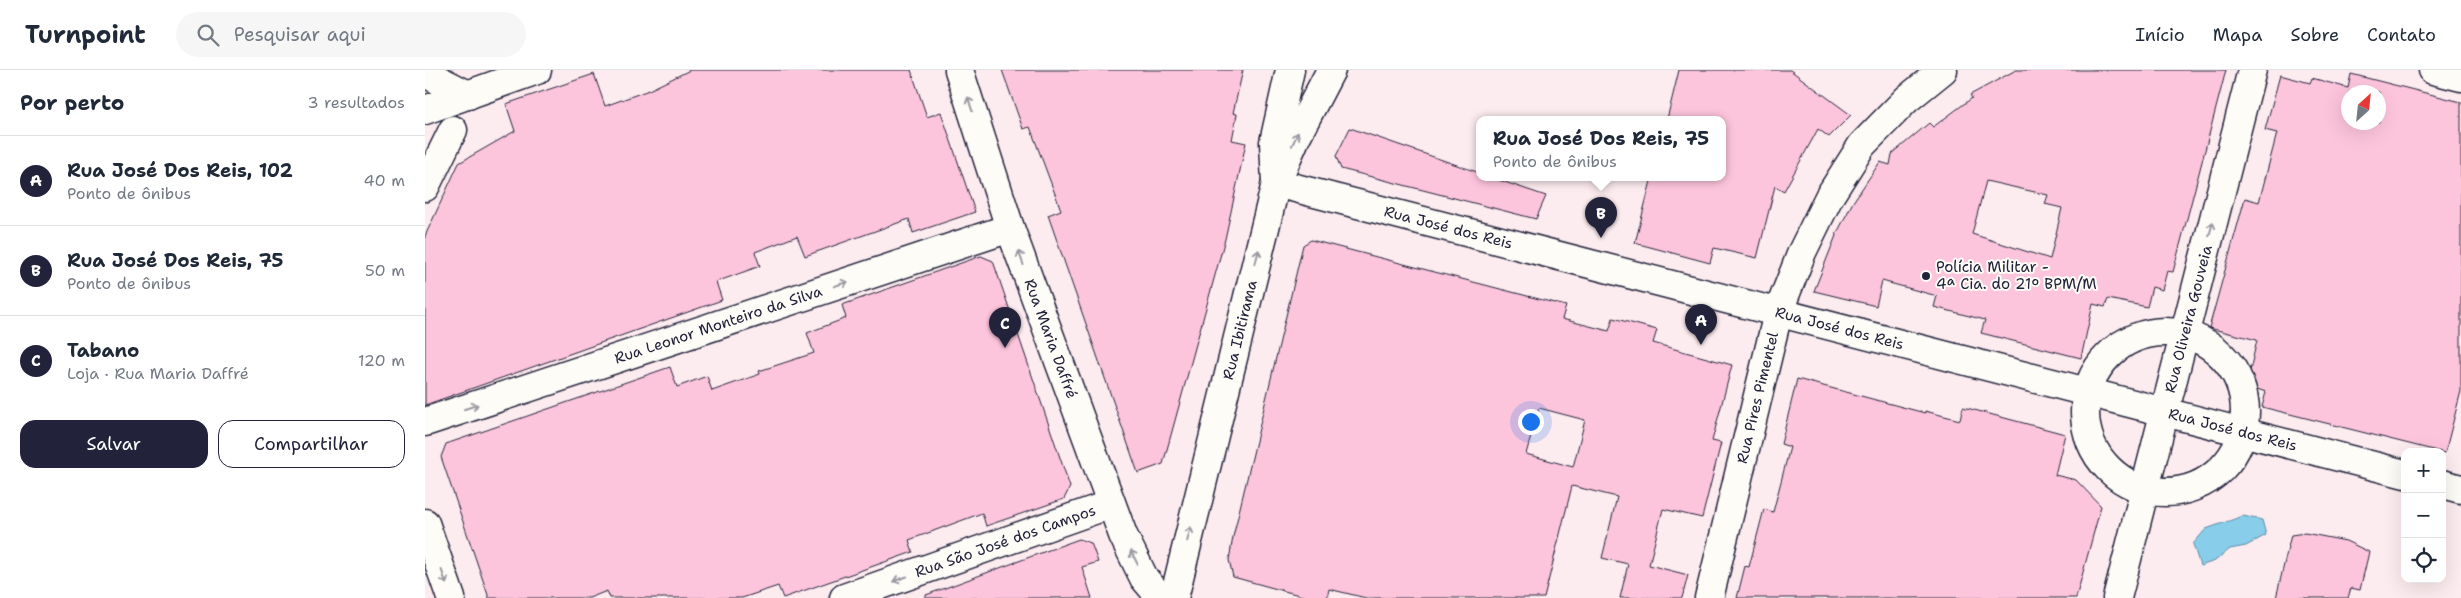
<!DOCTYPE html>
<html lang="pt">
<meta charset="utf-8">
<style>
:root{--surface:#fff;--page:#f6f6f7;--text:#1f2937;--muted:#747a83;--line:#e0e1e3;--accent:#22223b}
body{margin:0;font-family:"Shantell Sans",sans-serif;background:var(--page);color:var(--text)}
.controls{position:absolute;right:15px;bottom:15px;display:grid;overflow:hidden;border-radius:10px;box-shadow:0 5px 20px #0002}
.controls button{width:45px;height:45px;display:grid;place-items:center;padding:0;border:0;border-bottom:1px solid var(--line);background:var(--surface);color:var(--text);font:25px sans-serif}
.compass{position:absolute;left:1916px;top:15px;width:45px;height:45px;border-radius:50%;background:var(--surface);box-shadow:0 5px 20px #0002;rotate:27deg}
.you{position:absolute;left:1105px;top:351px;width:18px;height:18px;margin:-12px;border:4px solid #fff;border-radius:50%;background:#1a73e8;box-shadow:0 0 0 8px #1a73e833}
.badge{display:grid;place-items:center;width:32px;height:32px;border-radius:50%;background:var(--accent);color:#fff;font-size:16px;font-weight:700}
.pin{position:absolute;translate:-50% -41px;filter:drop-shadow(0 1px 2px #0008)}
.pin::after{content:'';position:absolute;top:26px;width:18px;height:15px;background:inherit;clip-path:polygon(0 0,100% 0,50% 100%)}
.popup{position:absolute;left:1051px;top:46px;width:250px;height:65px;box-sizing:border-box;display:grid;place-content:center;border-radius:10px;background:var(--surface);filter:drop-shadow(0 1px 4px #0005);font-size:16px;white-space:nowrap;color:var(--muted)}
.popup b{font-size:19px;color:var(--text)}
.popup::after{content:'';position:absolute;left:50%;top:100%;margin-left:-10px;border:10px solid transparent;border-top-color:var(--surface)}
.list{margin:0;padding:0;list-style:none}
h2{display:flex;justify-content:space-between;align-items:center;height:65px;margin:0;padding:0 20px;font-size:21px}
h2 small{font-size:16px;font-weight:400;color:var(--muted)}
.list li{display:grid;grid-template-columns:32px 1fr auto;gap:15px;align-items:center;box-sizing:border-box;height:90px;padding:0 20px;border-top:1px solid var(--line)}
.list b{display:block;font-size:19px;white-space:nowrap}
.list p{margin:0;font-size:16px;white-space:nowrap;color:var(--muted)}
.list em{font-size:16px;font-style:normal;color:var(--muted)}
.actions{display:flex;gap:10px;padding:15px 20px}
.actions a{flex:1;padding:11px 0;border:1px solid var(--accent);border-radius:15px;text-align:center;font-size:18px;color:var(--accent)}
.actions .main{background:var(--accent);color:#fff}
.icon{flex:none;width:28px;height:28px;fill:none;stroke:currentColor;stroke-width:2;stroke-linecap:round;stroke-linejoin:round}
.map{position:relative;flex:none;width:2036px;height:528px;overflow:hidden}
header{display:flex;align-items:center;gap:30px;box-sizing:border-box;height:70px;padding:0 25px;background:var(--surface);border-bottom:1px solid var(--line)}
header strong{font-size:24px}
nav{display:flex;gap:28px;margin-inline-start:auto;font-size:18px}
.search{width:350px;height:45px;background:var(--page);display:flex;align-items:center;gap:12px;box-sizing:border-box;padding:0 18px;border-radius:28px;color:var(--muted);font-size:19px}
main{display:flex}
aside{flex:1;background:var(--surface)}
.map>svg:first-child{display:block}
.water{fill:#88cdea;stroke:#5f89a4}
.building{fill:#fdc5dc;stroke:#22223b;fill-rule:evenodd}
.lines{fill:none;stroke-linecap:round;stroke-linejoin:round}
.minor-casing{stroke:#22223b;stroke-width:31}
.tertiary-casing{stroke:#22223b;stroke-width:31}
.secondary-casing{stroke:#22223b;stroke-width:31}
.minor{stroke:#fdfcf7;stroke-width:28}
.tertiary{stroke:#fdfcf7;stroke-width:28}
.secondary{stroke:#fdfcf7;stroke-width:28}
.oneway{stroke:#9a9aa2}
.poi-dot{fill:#22223b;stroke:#fdfcf7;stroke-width:2}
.labels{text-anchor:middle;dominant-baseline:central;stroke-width:4;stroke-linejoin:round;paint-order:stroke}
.street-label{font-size:15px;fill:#22223b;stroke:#fdfcf7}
.poi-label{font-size:15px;fill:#22223b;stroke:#fdfcf7;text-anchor:start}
</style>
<header>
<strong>Turnpoint</strong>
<div class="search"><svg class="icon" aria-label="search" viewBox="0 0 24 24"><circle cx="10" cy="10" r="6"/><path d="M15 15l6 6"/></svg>Pesquisar aqui</div>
<nav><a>Início</a><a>Mapa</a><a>Sobre</a><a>Contato</a></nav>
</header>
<main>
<aside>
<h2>Por perto<small>3 resultados</small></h2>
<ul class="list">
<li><span class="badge">A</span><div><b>Rua José Dos Reis, 102</b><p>Ponto de ônibus</p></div><em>40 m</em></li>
<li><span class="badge">B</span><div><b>Rua José Dos Reis, 75</b><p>Ponto de ônibus</p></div><em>50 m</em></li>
<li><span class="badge">C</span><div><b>Tabano</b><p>Loja · Rua Maria Daffré</p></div><em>120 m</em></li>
</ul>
<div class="actions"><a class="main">Salvar</a><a>Compartilhar</a></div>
</aside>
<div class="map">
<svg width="2036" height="528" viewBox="0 0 2036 528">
<rect width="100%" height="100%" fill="#fdecef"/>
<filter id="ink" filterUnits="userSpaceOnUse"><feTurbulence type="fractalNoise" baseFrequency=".02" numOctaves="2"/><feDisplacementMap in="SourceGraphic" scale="10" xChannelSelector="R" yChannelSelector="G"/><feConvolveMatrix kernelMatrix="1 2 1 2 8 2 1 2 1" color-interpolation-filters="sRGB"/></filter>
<g filter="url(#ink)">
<path class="water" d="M1818,446L1837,450L1841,465L1821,476L1805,479L1790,491L1775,496L1768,474L1781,459Z"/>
<g class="building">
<path d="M265,0H486L502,47L516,42L550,142L488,163L484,149L380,186L372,166L330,182L335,196L291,212L297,230L0,335V166L34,93L90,61L81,34L169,4L180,36L224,20Z"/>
<path d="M577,0H818L808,43L812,44L807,70L821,73L800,169L738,394L713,403L623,145L636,140L605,57L598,59Z"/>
<path d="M1254,0H1365L1426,45L1404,67L1393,59L1359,121L1350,116L1332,188L1289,178L1285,193L1210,173L1227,107H1297V49H1242Z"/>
<path d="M1591,0H1801L1748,202L1742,201L1737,220L1727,217L1722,237L1683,229L1680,237L1668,234L1656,288L1556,263L1560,250L1509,237L1512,226L1457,211L1451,236L1389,221L1412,163L1428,132L1455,92L1465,95L1467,84L1504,53L1508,57L1547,28L1545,25ZM1561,111L1623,125L1620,134L1637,138L1625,189L1547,164Z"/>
<path d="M1926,4L2036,32V321L2020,383L1837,337L1841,322L1829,318L1824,305L1832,270L1784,258L1820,128L1834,132L1852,63L1840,60L1855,5L1885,13L1887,8L1923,18ZM1924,22H1954V52H1924Z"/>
<path d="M925,58L1055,103V107H1065L1121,126L1111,149L916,99L911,86Z"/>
<path d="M886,170L1141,236L1137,249L1184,261L1188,248L1232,260L1228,273L1307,295L1287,371L1296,373L1277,448L1238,439L1224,495L1263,505L1257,528H1195L1203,494L1177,488L1192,427L1147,416L1119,528H941L904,519L902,528H885L808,507L804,490L808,467L878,175ZM1114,338L1160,350L1148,397L1101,384Z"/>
<path d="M556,186L568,191L645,417L639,429L561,456L557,443L484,470L488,482L358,528L353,516L317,528H185L182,521L164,528H64L16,387L21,374L245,297L252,317L282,306L287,321L335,304L334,301L389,283L382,263L421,248L417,235Z"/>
<path d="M1372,309L1500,343V341L1535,350L1538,337L1640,364L1630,405L1651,410L1676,436L1651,528H1312L1320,496L1324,497L1339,439L1348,442L1365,377L1356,374Z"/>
<path d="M1880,463L1921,471L1944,482L1935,520L1926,518L1923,528H1851L1866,465Z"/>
<path d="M654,469L666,473L673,492L657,497L667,528H501V525Z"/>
</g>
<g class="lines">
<defs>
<g id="minor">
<path d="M2008,0L2036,7"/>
<path d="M0,3L43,25"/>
<path d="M0,40L112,0"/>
<path id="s1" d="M851,113L1980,404"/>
<path d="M0,117L28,60"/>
<circle cx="1740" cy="342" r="80"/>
<path id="s2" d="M0,352L585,158"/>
<path d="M2017,414L2036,419"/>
<path id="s3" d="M419,528L686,434"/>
<path id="s4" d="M1284,528L1353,243L1377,182L1404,127L1437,75L1482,29L1518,0"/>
<path id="s5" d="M1692,528L1827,0"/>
</g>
<g id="tertiary">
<path id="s6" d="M534,0L585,158L698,465L719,508L736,528"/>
<path d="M851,113L849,72L865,0"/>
<path d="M0,453L26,528"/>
</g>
<g id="secondary">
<path id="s7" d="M749,528L851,113L872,65L906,0"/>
</g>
</defs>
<use href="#minor" class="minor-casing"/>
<use href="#tertiary" class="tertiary-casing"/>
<use href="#secondary" class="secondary-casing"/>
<use href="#minor" class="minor"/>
<use href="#tertiary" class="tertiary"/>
<use href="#secondary" class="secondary"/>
</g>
<defs><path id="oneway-shaft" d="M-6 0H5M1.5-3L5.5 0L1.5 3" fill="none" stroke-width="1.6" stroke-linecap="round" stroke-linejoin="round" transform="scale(1.25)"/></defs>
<g class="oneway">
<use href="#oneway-shaft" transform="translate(545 34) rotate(-108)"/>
<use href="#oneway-shaft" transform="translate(870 69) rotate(-65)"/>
<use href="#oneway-shaft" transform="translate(1786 159) rotate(-76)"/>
<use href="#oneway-shaft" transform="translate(832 187) rotate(-76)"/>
<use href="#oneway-shaft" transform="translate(596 188) rotate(-110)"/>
<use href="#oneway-shaft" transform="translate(416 214) rotate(-18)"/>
<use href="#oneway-shaft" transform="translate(46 337) rotate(-18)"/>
<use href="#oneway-shaft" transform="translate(764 464) rotate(-76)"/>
<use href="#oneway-shaft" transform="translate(709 487) rotate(-117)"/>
<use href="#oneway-shaft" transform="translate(19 507) rotate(71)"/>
<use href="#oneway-shaft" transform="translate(475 509) rotate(161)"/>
</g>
</g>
<circle class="poi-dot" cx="1501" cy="206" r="5"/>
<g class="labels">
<g class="street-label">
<text stroke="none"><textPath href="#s1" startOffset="178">Rua José dos Reis</textPath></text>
<text stroke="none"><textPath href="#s5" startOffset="288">Rua Oliveira Gouveia</textPath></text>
<text stroke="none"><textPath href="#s2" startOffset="309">Rua Leonor Monteiro da Silva</textPath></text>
<text stroke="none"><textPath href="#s7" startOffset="276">Rua Ibitirama</textPath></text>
<text stroke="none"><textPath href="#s1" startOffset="582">Rua José dos Reis</textPath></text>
<text stroke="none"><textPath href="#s6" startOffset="284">Rua Maria Daffré</textPath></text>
<text stroke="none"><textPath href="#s4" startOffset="206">Rua Pires Pimentel</textPath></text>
<text stroke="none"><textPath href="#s1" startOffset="988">Rua José dos Reis</textPath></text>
<text stroke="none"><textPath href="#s3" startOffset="171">Rua São José dos Campos</textPath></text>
</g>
<g class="poi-label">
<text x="1511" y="197">Polícia Militar -<tspan x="1511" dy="17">4ª Cia. do 21º BPM/M</tspan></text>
</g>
</g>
</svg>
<div class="controls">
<button>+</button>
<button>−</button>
<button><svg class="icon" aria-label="locate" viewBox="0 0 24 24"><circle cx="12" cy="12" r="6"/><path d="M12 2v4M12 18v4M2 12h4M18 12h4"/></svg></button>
</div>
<svg class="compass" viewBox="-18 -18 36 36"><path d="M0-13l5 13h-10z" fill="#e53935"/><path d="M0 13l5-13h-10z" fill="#747a83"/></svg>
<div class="you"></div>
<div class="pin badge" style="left:1276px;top:275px">A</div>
<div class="pin badge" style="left:1176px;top:168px">B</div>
<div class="popup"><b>Rua José Dos Reis, 75</b>Ponto de ônibus</div>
<div class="pin badge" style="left:580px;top:278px">C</div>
</div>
</main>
